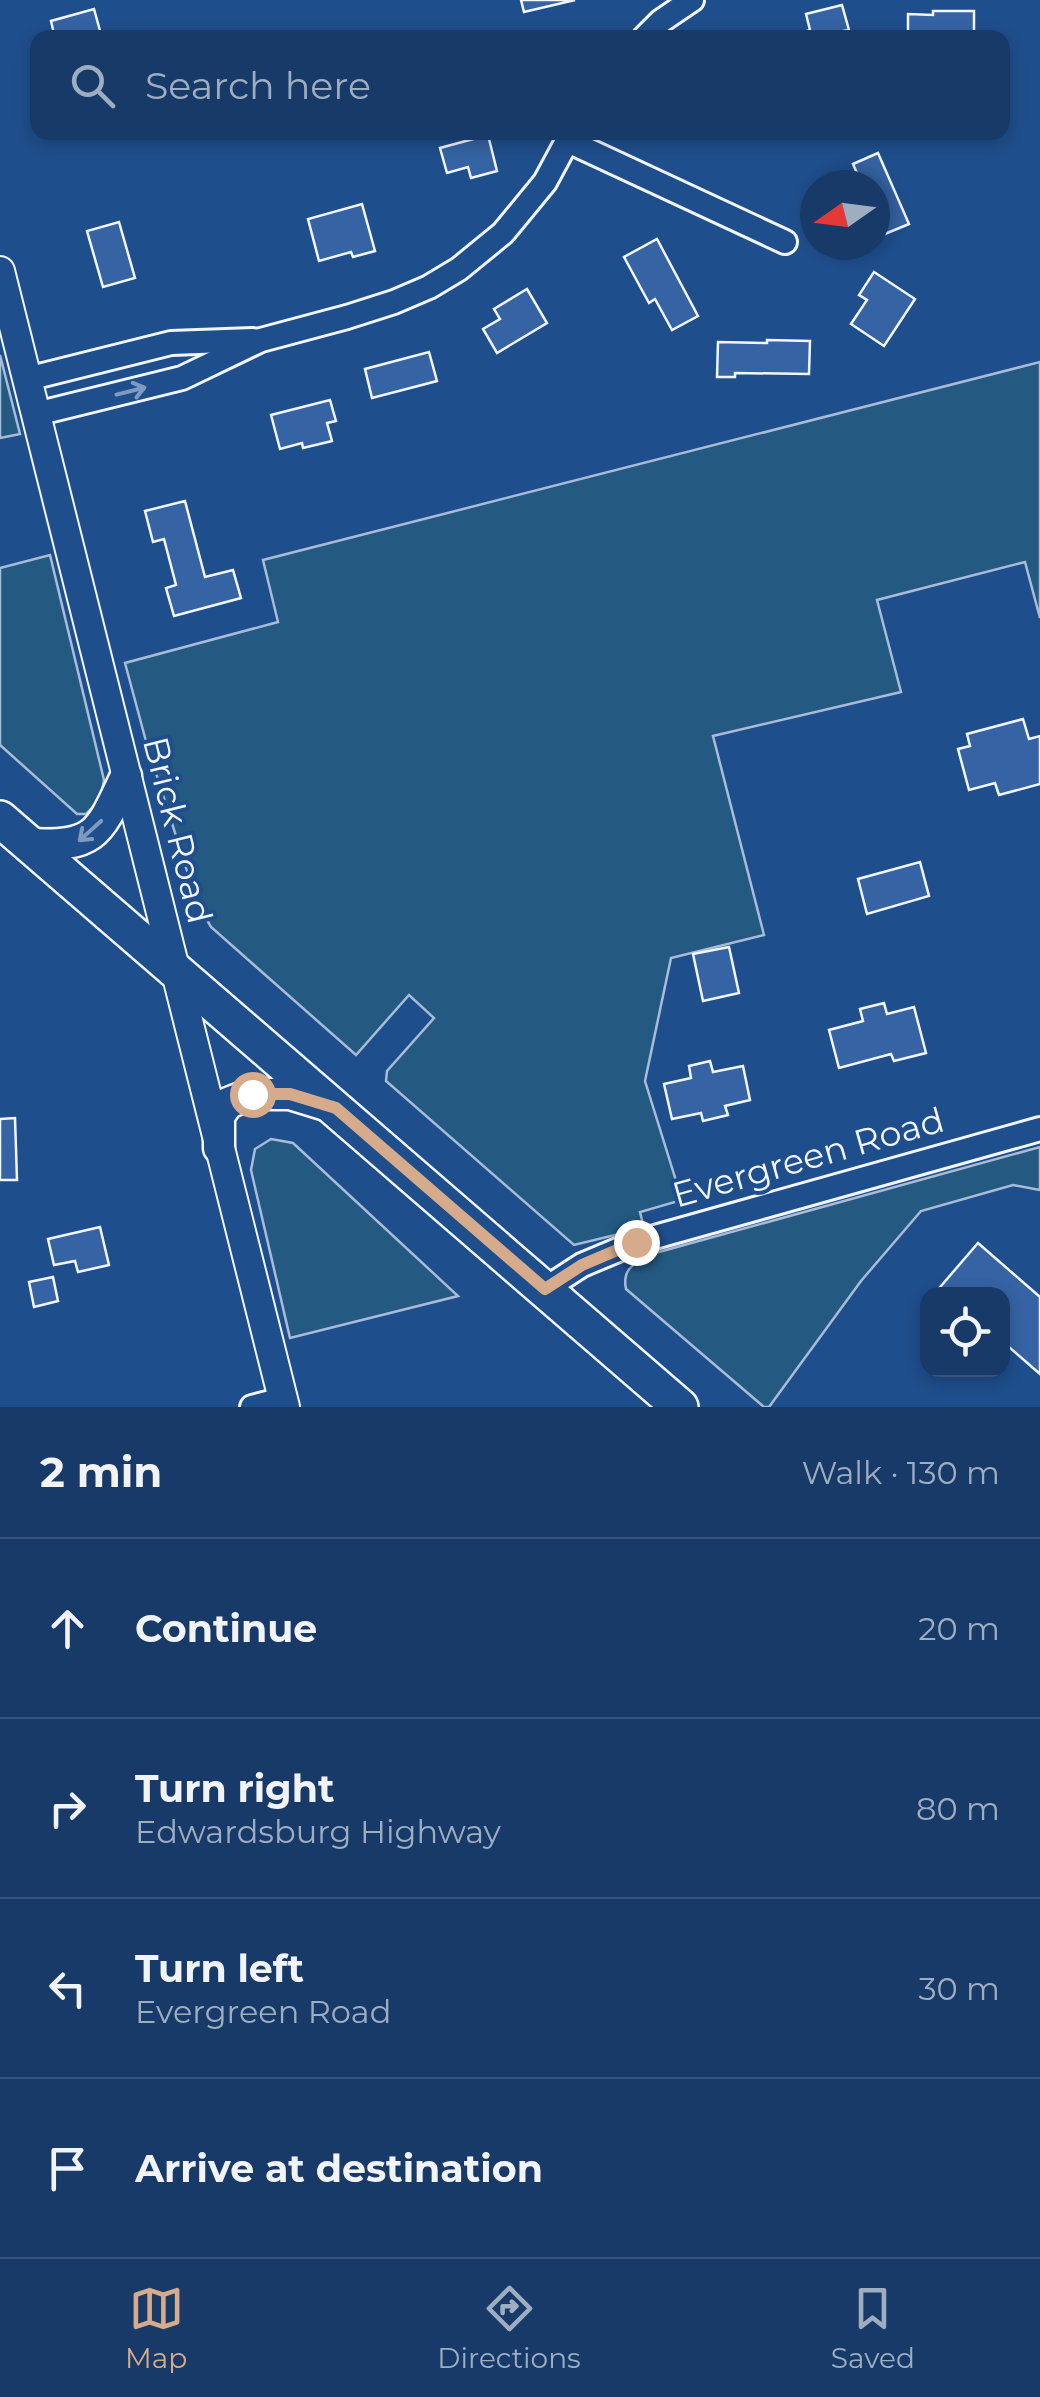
<!DOCTYPE html>
<meta charset="utf-8">
<style>
:root{--surface:#173a69;--page:#244571;--text:#f1f3f6;--muted:#9eadc0;--line:#36547d;--accent:#d6ab8b}
body{margin:0;font-family:Montserrat,sans-serif;background:var(--page);color:var(--text)}
.controls{position:absolute;right:30px;bottom:30px;display:grid;overflow:hidden;border-radius:20px;box-shadow:0 5px 15px #0003}
.controls button{width:90px;height:90px;display:grid;place-items:center;padding:0;border:0;border-bottom:2px solid var(--line);background:var(--surface);color:var(--text);font:50px sans-serif}
.compass{position:absolute;left:800px;top:170px;width:90px;height:90px;border-radius:50%;background:var(--surface);box-shadow:0 5px 15px #0003;rotate:256deg}
.stop{position:absolute;width:30px;height:30px;margin:-22px;border:8px solid #d6ab8b;border-radius:50%;background:#fff}
.stop.end{background:#d6ab8b;border-color:#fff;box-shadow:0 2px 10px #0008}
.list{margin:0;padding:0;list-style:none}
h2{display:flex;justify-content:space-between;align-items:center;height:130px;margin:0;padding:0 40px;font-size:42px}
h2 small{font-size:32px;font-weight:400;color:var(--muted)}
.list li{display:grid;grid-template-columns:65px 1fr auto;gap:30px;align-items:center;box-sizing:border-box;height:180px;padding:0 40px;border-top:2px solid var(--line)}
.list b{display:block;font-size:38px;white-space:nowrap}
.list p{margin:0;font-size:32px;white-space:nowrap;color:var(--muted)}
.list em{font-size:32px;font-style:normal;color:var(--muted)}
.icon{flex:none;width:55px;height:55px;fill:none;stroke:currentColor;stroke-width:2;stroke-linecap:round;stroke-linejoin:round}
.map{position:relative;flex:none;width:1040px;height:1407px;overflow:hidden}
.search{position:absolute;background:var(--surface);box-shadow:0 5px 15px #0003;left:30px;right:30px;top:30px;height:110px;display:flex;align-items:center;gap:25px;box-sizing:border-box;padding:0 35px;border-radius:20px;color:var(--muted);font-size:38px}
.sheet{height:850px;background:var(--surface)}
nav{display:flex;justify-content:space-around;align-items:center;box-sizing:border-box;height:140px;border-top:2px solid var(--line);background:var(--surface);font-size:28px;color:var(--muted)}
nav a{display:grid;justify-items:center;gap:5px}
nav .on{color:var(--accent)}
.map>svg:first-child{display:block}
.green{fill:#245a82;stroke:#a8bbd7;stroke-width:2.5}
.building{fill:#3563a3;stroke:#f2f6ff;stroke-width:2.5}
.lines{fill:none;stroke-linecap:round;stroke-linejoin:round}
.minor-casing{stroke:#f2f6ff;stroke-width:28}
.tertiary-casing{stroke:#f2f6ff;stroke-width:32}
.secondary-casing{stroke:#f2f6ff;stroke-width:35}
.primary-casing{stroke:#f2f6ff;stroke-width:40}
.minor{stroke:#1f4e8c;stroke-width:22}
.tertiary{stroke:#1f4e8c;stroke-width:28}
.secondary{stroke:#1f4e8c;stroke-width:30}
.primary{stroke:#1f4e8c;stroke-width:35}
.oneway{stroke:#7e9ac0}
.route{stroke:#d6ab8b;stroke-width:12}
.labels{text-anchor:middle;dominant-baseline:central;stroke-width:8;stroke-linejoin:round;paint-order:stroke}
.street-label{font-size:35px;fill:#f2f6ff;stroke:#1f4e8c}
</style>
<div class="map">
<svg width="1040" height="1407" viewBox="0 0 1040 1407">
<rect width="100%" height="100%" fill="#1f4e8c"/>
<g class="green">
<path d="M0,355L20,434L0,438Z"/>
<path d="M1040,362V618L1025,562L877,600L901,692L713,736L764,935L671,958L645,1081L682,1200L640,1212L644,1228L574,1245L386,1081L387,1071L434,1018L409,995L356,1055L211,927L198,905L147,745L125,663L278,622L263,560Z"/>
<path d="M50,555L104,780L100,800L86,814H77L0,745V568Z"/>
<path d="M271,1139L293,1143L458,1296L290,1338L251,1170L255,1149Z"/>
<path d="M1040,1147V1190L1013,1185L921,1211L861,1281L769,1407H764L626,1289C622,1270 633,1264 648,1255Z"/>
</g>
<g class="building">
<path d="M521,0H575L524,12Z"/>
<path d="M842,5L849,30L832,33L833,38H786L810,30L806,14Z"/>
<path d="M94,9L102,38H55L51,21Z"/>
<path d="M933,11H974V38H908V14L933,15Z"/>
<path d="M488,135L497,171L471,178L468,167L447,173L440,148Z"/>
<path d="M878,153L909,224L880,236L875,223V185H862L853,164Z"/>
<path d="M362,204L375,251L353,257L351,252L319,261L308,219Z"/>
<path d="M119,222L135,278L103,287L87,231Z"/>
<path d="M657,239L698,316L672,330L655,299L649,303L624,257Z"/>
<path d="M874,272L915,299L884,346L851,324L867,300L859,295Z"/>
<path d="M527,289L547,323L497,353L483,329L500,319L494,309Z"/>
<path d="M767,340L810,341L809,374L735,373V377H717L718,342L767,343Z"/>
<path d="M429,352L437,381L372,398L365,369Z"/>
<path d="M330,400L336,421L327,423L332,441L303,448L302,443L280,449L271,415Z"/>
<path d="M185,501L205,577L233,570L241,598L174,616L166,588L176,585L164,539L153,542L145,511Z"/>
<path d="M1023,719L1029,739L1040,736V784L999,795L995,783L969,790L958,749L970,746L967,734Z"/>
<path d="M920,862L929,896L867,914L858,879Z"/>
<path d="M729,947L739,993L703,1001L693,954Z"/>
<path d="M884,1003L887,1014L914,1007L926,1053L894,1061L891,1054L839,1068L829,1030L863,1021L860,1009Z"/>
<path d="M710,1061L713,1072L743,1066L750,1100L725,1106L728,1115L703,1121L701,1113L672,1119L664,1084L691,1078L689,1066Z"/>
<path d="M15,1118L17,1180H0V1119Z"/>
<path d="M100,1227L109,1265L78,1272L75,1261L54,1265L48,1239Z"/>
<path d="M978,1243L1040,1297V1374L1002,1341V1294L935,1293Z"/>
<path d="M53,1277L58,1301L34,1307L29,1282Z"/>
</g>
<g class="lines">
<defs>
<g id="minor">
<path d="M644,38L661,21L692,0"/>
<path d="M568,141L785,242"/>
<path d="M27,379L171,343L253,340"/>
<path d="M36,414L182,378L261,340L347,317L394,302L429,287L459,269L503,233L545,182L572,132"/>
<path d="M545,1289L582,1265L637,1242L1040,1129"/>
<path d="M252,1407L283,1399"/>
</g>
<path id="tertiary" d="M0,271L285,1407"/>
<g id="secondary">
<path d="M29,844C96,847 99,834 126,776"/>
<path d="M219,1148V1116L228,1103L251,1094H290L329,1106"/>
</g>
<path id="primary" d="M0,819L680,1407"/>
</defs>
<use href="#minor" class="minor-casing"/>
<use href="#tertiary" class="tertiary-casing"/>
<use href="#secondary" class="secondary-casing"/>
<use href="#primary" class="primary-casing"/>
<use href="#minor" class="minor"/>
<use href="#tertiary" class="tertiary"/>
<use href="#secondary" class="secondary"/>
<use href="#primary" class="primary"/>
</g>
<defs><path id="oneway-shaft" d="M-6 0H5M1.5-3L5.5 0L1.5 3" fill="none" stroke-width="1.6" stroke-linecap="round" stroke-linejoin="round" transform="scale(2.5)"/></defs>
<g class="oneway">
<use href="#oneway-shaft" transform="translate(131 391) rotate(-14)"/>
<use href="#oneway-shaft" transform="translate(90 831) rotate(138)"/>
</g>
<g class="lines">
<path class="route" d="M252,1094H290L336,1108L545,1289L582,1265L636,1242"/>
</g>
<g class="labels">
<g class="street-label">
<text transform="translate(178 830) rotate(76)">Brick Road</text>
<text transform="translate(808 1157) rotate(-16)">Evergreen Road</text>
</g>
</g>
</svg>
<div class="controls">
<button><svg class="icon" aria-label="locate" viewBox="0 0 24 24"><circle cx="12" cy="12" r="6"/><path d="M12 2v4M12 18v4M2 12h4M18 12h4"/></svg></button>
</div>
<svg class="compass" viewBox="-18 -18 36 36"><path d="M0-13l5 13h-10z" fill="#e53935"/><path d="M0 13l5-13h-10z" fill="#9eadc0"/></svg>
<div class="stop" style="left:252px;top:1094px"></div>
<div class="stop end" style="left:636px;top:1242px"></div>
<div class="search"><svg class="icon" aria-label="search" viewBox="0 0 24 24"><circle cx="10" cy="10" r="6"/><path d="M15 15l6 6"/></svg>Search here</div>
</div>
<section class="sheet">
<h2>2 min<small>Walk · 130 m</small></h2>
<ul class="list">
<li><svg class="icon" aria-label="ahead" viewBox="0 0 24 24"><path d="M12 20V5M6 11l6-6 6 6"/></svg><div><b>Continue</b></div><em>20 m</em></li>
<li><svg class="icon" aria-label="right" viewBox="0 0 24 24"><path d="M7 20v-9h11M14 6l5 5-5 5"/></svg><div><b>Turn right</b><p>Edwardsburg Highway</p></div><em>80 m</em></li>
<li><svg class="icon" aria-label="left" viewBox="0 0 24 24"><path d="M17 20v-9H6M10 6l-5 5 5 5"/></svg><div><b>Turn left</b><p>Evergreen Road</p></div><em>30 m</em></li>
<li><svg class="icon" aria-label="arrive" viewBox="0 0 24 24"><path d="M6 21V4h12l-3 4 3 4H6"/></svg><div><b>Arrive at destination</b></div></li>
</ul>
</section>
<nav>
<a class="on"><svg class="icon" aria-label="map" viewBox="0 0 24 24"><path d="M3 6l6-2 6 2 6-2v14l-6 2-6-2-6 2zM9 4v14M15 6v14"/></svg>Map</a>
<a><svg class="icon" aria-label="directions" viewBox="0 0 24 24"><path d="M12 3l9 9-9 9-9-9zM9 14v-3h6M13 9l2 2-2 2"/></svg>Directions</a>
<a><svg class="icon" aria-label="saved" viewBox="0 0 24 24"><path d="M7 4h10v16l-5-4-5 4z"/></svg>Saved</a>
</nav>
